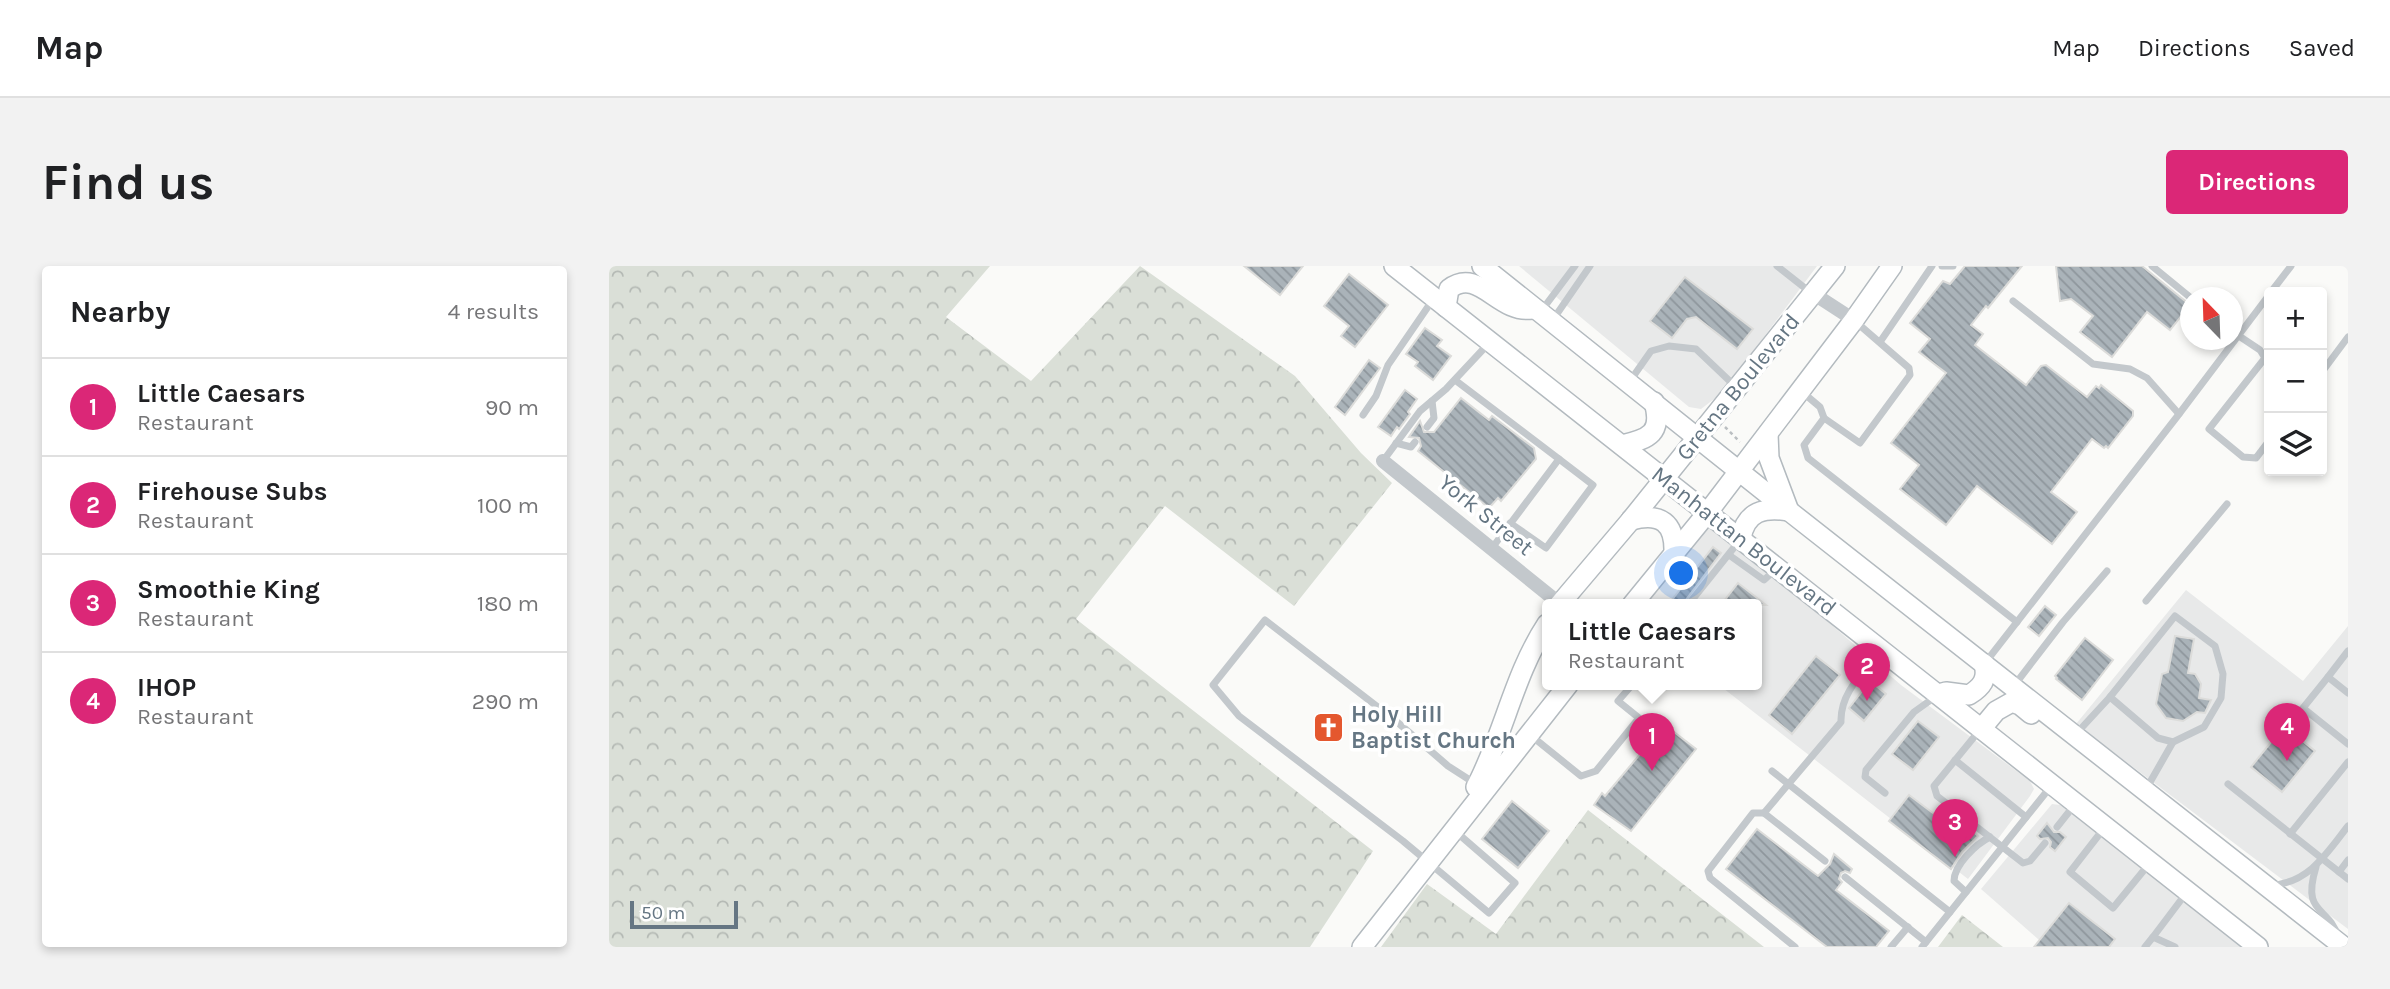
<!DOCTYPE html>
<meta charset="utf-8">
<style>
:root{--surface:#fff;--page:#f2f2f2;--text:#202124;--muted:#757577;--line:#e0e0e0;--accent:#db2777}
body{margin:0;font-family:Karla,sans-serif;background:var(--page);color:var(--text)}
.controls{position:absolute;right:21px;top:21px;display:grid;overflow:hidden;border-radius:7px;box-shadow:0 4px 10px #0003}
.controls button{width:63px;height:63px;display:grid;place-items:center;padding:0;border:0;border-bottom:2px solid var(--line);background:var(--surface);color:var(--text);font:35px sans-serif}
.compass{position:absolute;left:1571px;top:21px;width:63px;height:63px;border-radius:50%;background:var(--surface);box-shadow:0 4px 10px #0003;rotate:337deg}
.scale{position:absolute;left:21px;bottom:18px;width:108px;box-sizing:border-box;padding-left:7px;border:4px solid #657683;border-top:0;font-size:19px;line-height:24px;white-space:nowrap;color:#657683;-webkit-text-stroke:5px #fff;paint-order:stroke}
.you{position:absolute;left:1073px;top:308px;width:24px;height:24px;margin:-18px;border:5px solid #fff;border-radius:50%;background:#1a73e8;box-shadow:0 0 0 10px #1a73e833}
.badge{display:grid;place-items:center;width:46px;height:46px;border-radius:50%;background:var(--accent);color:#fff;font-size:23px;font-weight:700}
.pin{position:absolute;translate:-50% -58px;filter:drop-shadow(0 2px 4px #0008)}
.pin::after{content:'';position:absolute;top:37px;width:24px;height:21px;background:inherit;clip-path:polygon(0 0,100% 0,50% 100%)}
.popup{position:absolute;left:933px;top:333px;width:220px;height:91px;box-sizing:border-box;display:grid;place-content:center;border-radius:7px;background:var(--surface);filter:drop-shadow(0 2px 5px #0005);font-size:23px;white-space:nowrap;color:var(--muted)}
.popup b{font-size:26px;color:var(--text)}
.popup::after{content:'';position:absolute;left:50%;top:100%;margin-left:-14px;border:14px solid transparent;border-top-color:var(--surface)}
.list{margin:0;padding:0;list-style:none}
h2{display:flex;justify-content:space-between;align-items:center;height:91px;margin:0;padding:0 28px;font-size:30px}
h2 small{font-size:23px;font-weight:400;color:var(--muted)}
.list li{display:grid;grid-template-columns:46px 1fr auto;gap:21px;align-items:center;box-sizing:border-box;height:98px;padding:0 28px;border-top:2px solid var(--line)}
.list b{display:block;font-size:26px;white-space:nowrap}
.list p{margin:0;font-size:23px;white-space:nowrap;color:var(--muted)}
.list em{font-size:23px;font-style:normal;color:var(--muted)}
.icon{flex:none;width:38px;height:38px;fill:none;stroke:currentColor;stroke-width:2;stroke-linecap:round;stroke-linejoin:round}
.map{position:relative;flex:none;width:1739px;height:681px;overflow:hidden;border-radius:7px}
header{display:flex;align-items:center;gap:42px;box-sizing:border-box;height:98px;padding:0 35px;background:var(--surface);border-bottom:2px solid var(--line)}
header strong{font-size:33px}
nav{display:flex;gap:38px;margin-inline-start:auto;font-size:24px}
.intro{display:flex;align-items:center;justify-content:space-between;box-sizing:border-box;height:168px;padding:0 42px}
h1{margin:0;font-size:49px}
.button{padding:18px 32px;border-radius:7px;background:var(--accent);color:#fff;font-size:24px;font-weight:700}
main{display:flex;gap:42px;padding:0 42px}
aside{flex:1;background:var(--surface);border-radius:7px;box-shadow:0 4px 10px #0003}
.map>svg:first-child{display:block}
.built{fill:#e8e9e9}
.forest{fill:url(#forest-crowns)}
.building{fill:url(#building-back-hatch);stroke:#dcdcda;stroke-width:2}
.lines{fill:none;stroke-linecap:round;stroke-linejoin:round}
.secondary-casing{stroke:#b3babf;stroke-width:22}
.path{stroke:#bbbfc2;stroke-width:2.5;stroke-dasharray:3.5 3.5;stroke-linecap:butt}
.lane{stroke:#c3c8cc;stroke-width:7}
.street{stroke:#c3c8cc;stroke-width:14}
.secondary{stroke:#fff;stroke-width:19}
.labels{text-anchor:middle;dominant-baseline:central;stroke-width:7;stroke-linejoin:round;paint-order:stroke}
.street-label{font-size:23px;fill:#657683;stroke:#fff}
.poi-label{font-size:23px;font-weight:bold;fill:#657683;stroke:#fff;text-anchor:start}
</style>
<header>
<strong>Map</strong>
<nav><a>Map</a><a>Directions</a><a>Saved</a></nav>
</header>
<div class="intro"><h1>Find us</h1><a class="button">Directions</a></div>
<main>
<aside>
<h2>Nearby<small>4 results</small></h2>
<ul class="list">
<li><span class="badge">1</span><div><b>Little Caesars</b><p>Restaurant</p></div><em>90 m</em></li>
<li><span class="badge">2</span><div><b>Firehouse Subs</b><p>Restaurant</p></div><em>100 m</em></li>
<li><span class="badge">3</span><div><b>Smoothie King</b><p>Restaurant</p></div><em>180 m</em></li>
<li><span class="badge">4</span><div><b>IHOP</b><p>Restaurant</p></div><em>290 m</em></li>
</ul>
</aside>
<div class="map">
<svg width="1739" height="681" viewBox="0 0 1739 681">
<defs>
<pattern id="forest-crowns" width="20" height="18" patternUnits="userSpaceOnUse" patternTransform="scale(1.75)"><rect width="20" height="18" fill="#dadfd7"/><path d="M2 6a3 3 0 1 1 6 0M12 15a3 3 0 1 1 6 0" fill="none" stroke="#b4b9b4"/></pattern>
<pattern id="building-back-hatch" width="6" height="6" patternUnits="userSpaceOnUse" patternTransform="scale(1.75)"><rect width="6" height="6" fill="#aab3b9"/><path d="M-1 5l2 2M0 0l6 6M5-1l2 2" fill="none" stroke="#8e969c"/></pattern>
</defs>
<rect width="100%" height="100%" fill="#fafaf8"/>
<g class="built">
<path d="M910,0H1208L1113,127L1092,143L1080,141Z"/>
<path d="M1098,260L1181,323L1292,419L1421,515L1425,523L1421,530L1359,613L1110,419H1148V339H1036Z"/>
<path d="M1577,324L1694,415L1739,360V663L1467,458Z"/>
<path d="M1443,538L1459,540L1636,681H1438L1372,623Z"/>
</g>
<g class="forest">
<path d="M0,0H381L337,51L422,115L531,0L686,110L752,187L783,217L685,340L556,240L467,353L764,585L701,681H0Z"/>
<path d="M979,544L1155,681H772L818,618L887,668Z"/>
<path d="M1353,649L1394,681H1329Z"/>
</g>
<g class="building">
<path d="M635,0H694L671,29Z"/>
<path d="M1356,0H1413L1379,42L1377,40L1362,59L1374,68L1366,79L1417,119L1432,100L1437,99L1478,131L1487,120L1490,122L1492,119L1524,145V150L1499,182L1497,180L1495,182L1483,173L1442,226L1468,246L1443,278L1368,220L1337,259L1291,223L1310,199L1282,177L1337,107L1310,86L1321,73L1301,57L1334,15L1341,18Z"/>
<path d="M1447,0H1533L1581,39L1561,64L1538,46L1503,91L1471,66L1484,50L1462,33L1451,35Z"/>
<path d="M740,8L779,39L746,81L732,70L740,60L715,40Z"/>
<path d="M1076,11L1144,63L1128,83L1087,51L1078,53L1063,72L1041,55Z"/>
<path d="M816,62L833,74L828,80L842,90L824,114L806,100L809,96L797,88Z"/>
<path d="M760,94L771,102L736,149L726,141Z"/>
<path d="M796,124L808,133L799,146L801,148L790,163L788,161L782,170L769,161Z"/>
<path d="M852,132L880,154L883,150L925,182L927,193L892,235L889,232L880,242L809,185L812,180L810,172L800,171L811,155L815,166H825Z"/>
<path d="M1104,281L1112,287L1073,339H1059Z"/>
<path d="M1129,317L1157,339H1112Z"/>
<path d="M1436,340L1447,349L1430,370L1419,361Z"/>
<path d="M1566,370L1585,373L1579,407L1586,408L1592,418L1590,432L1602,434L1596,447L1588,446L1574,455L1557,452L1547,438L1553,408L1559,406Z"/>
<path d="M1476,372L1504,394L1473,434L1447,413L1448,412L1446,410Z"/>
<path d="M1207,390L1231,409L1183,468L1160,449Z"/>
<path d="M1261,415L1277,428L1255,455L1240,442Z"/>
<path d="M1309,455L1330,471L1304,504L1283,488Z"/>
<path d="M1052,456L1087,483L1022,565L985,539L993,527L996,530L1047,469L1044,467Z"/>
<path d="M1675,460L1706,485L1673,526L1642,501Z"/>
<path d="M1300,529L1353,569L1359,562L1369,570L1353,586L1342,603L1280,555Z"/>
<path d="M903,535L940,565L909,602L873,573Z"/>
<path d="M1438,557L1445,566H1451L1457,571L1446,585L1441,581L1442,576L1439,572L1431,573L1428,570Z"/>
<path d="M1148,563L1209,610L1221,598L1225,588L1243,603L1241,607L1236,605L1232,607L1230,613L1233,616L1227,624L1280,665L1267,681H1218L1117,603Z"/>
<path d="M1460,637L1506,673L1500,681H1425Z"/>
</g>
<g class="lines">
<defs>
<g id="secondary">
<path d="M785,0L1649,681"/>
<path d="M873,0L1180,245L1735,681"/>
<path d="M837,41L840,23C870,0 889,48 923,43"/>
<path d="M1013,179C1040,173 1054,167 1045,136"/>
<path d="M1022,254C1052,246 1066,257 1065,287"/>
<path d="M1132,272C1137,245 1155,241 1180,245L1160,192L1159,168"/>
<path d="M950,339L1022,254L1226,0"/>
<path d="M1023,339L1099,246L1245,54L1283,0"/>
<path d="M1330,428L1337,426L1360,429C1373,421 1379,413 1375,398"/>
<path d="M1373,462L1387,445L1403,436L1411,439L1422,448"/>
<path d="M867,521C895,468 905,408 938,358"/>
<path d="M753,681L959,419"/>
</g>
</defs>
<use href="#secondary" class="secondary-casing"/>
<path class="path" d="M1116,161L1131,176"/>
<g class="lane">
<path d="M1168,0L1201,26"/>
<path d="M1333,0H1344"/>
<path d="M1543,0L1582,32"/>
<path d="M1662,26L1682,0"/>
<path d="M1404,35L1484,98L1521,103L1538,112L1570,148"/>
<path d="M933,44L966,0"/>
<path d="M943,55L981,0"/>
<path d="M1624,66L1651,84L1656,92L1600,163L1634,191L1647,192L1660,175"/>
<path d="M1271,76L1323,0"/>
<path d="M1713,106L1739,71"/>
<path d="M846,114L950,193"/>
<path d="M1021,115L1042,85L1060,80L1087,83L1128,122"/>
<path d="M1192,125L1211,141L1215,152L1195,179L1199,192L1408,356"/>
<path d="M754,149L767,130L779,99L825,32"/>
<path d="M1215,152L1251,177L1301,109L1300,102L1247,56"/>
<path d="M818,161L825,152L823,135"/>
<path d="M787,177L802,181L806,176"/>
<path d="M774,195L811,145L837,123L881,76"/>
<path d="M883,282L950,193L984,219L937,282L901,257"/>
<path d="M1120,289L1155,314L1167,303"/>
<path d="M1537,335L1618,238"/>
<path d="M1079,339L1131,274"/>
<path d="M1376,397L1567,152L1660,29"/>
<path d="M1719,411L1739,385"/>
<path d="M1404,421L1454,356L1498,305"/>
<path d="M1739,427L1719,411L1694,442L1739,478"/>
<path d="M1501,431L1549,472L1564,476"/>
<path d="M1370,465L1325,520L1328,530L1414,597L1421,595L1436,577"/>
<path d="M920,468L972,510L987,505L1030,452L1009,435L1023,419"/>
<path d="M1466,469L1501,431L1566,350L1606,380L1614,408L1612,432L1595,461L1564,476L1536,525"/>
<path d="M1346,494L1417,551"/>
<path d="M1163,505L1341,646"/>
<path d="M1619,518L1739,613"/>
<path d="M1276,527L1256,511L1257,504L1305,446L1326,431"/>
<path d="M1155,547L1232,456C1231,427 1253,408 1270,387"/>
<path d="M1448,561L1467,537"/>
<path d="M1496,561L1461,606L1504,642L1540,598"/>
<path d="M846,565L906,617L880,647L794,575L630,450L604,419L656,354L787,455L839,500L867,518"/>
<path d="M1681,568L1739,496"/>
<path d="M1707,601C1692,650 1720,639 1729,671"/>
<path d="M1730,606L1739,594"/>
<path d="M1236,611L1317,676"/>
<path d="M1663,619C1700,617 1718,587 1739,560"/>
<path d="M1357,626L1345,615C1345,599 1367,578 1381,571"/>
<path d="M1186,681L1101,612L1099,605L1144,547H1155L1216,595"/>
<path d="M1282,681L1299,661"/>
<path d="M1313,681L1443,519"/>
<path d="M1536,681L1544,671"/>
<path d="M1566,681L1544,671L1578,626"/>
</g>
<g class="street">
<path d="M1205,28L1245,54"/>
<path d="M774,195L951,338"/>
</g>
<use href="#secondary" class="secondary"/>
</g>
<defs>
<symbol id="church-square" viewBox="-11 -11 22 22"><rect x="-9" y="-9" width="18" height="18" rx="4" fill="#e4572e" stroke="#fff"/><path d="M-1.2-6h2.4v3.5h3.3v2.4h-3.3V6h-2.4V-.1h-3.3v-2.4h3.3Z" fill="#fff"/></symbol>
</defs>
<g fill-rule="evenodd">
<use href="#church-square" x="702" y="444" width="35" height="35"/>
</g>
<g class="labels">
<g class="street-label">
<text transform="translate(1129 121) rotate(-51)">Gretna Boulevard</text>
<text transform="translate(877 249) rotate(39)">York Street</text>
<text transform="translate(1135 275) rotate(38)">Manhattan Boulevard</text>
</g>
<g class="poi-label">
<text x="742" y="448">Holy Hill<tspan x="742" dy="26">Baptist Church</tspan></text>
</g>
</g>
</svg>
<div class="controls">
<button>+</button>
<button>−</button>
<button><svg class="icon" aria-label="layers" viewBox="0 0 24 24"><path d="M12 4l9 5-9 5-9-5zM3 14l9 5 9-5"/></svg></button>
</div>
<svg class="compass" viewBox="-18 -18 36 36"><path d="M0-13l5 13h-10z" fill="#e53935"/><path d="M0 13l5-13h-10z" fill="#757577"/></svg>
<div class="scale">50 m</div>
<div class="you"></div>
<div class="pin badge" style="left:1043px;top:505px">1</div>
<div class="popup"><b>Little Caesars</b>Restaurant</div>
<div class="pin badge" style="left:1258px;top:435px">2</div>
<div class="pin badge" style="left:1346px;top:591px">3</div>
<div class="pin badge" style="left:1678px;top:495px">4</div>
</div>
</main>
